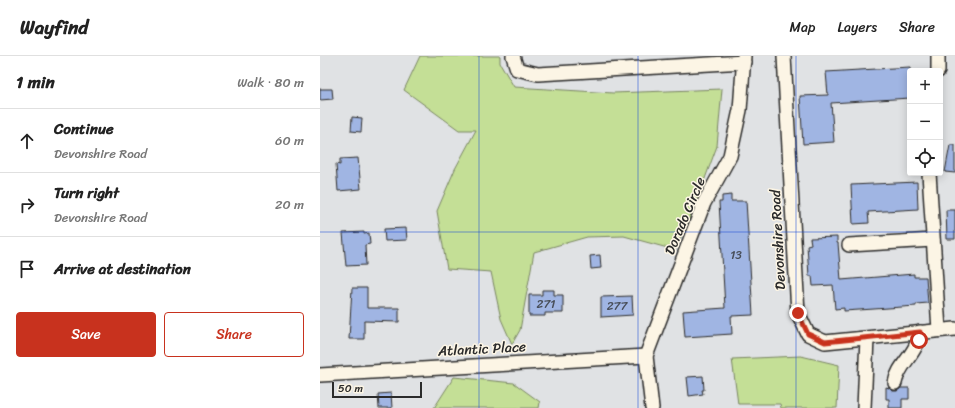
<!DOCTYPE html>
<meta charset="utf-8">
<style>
:root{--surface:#fff;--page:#f6f6f6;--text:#222;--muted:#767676;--line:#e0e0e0;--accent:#c8321e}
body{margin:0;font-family:Sriracha,sans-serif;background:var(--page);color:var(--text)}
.controls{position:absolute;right:12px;top:12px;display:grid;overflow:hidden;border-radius:4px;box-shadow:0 2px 10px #0003}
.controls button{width:36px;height:36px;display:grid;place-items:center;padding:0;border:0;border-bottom:1px solid var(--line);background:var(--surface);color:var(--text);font:20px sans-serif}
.scale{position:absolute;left:12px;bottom:10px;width:90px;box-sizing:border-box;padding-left:4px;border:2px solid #2b2b2b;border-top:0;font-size:11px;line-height:14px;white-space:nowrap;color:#2b2b2b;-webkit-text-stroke:3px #fcf5e5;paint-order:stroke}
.stop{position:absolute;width:12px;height:12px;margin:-9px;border:3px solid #c8321e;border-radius:50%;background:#fff}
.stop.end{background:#c8321e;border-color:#fff;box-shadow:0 1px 4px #0008}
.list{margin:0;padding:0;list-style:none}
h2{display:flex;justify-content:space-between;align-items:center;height:52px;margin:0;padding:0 16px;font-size:17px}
h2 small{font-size:13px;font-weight:400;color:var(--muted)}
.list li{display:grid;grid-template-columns:26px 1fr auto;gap:12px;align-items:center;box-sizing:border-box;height:64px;padding:0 16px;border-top:1px solid var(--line)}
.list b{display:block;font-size:15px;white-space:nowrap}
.list p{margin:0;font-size:13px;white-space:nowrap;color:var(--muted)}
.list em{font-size:13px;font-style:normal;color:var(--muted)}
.actions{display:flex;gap:8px;padding:12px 16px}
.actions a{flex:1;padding:9px 0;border:1px solid var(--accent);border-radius:4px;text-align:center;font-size:14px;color:var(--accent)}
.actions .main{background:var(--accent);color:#fff}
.icon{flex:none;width:22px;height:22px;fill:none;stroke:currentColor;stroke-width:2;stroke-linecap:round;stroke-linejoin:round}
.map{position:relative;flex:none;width:635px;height:352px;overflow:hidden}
header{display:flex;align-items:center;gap:24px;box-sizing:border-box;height:56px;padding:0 20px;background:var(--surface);border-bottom:1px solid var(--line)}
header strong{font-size:19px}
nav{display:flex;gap:22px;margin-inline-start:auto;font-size:14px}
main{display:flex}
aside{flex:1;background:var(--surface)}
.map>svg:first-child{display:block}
.green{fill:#c4df96;stroke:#788560}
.building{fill:#a0b5e3;stroke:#2b2b2b}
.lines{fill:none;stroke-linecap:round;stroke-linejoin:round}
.minor-casing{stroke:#2b2b2b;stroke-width:16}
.minor{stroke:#fcf5e5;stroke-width:13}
.route{stroke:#c8321e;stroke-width:5}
.grid{fill:none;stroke:#1d4ed8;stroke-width:1;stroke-opacity:0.55}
.labels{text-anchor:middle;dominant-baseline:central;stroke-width:3;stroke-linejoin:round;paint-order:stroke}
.number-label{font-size:12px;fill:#484e59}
.street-label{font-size:14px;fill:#2b2b2b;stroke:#fcf5e5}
</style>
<header>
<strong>Wayfind</strong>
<nav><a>Map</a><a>Layers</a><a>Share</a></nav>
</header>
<main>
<aside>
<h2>1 min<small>Walk · 80 m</small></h2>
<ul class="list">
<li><svg class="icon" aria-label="ahead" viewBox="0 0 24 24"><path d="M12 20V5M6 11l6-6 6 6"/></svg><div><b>Continue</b><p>Devonshire Road</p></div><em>60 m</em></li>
<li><svg class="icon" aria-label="right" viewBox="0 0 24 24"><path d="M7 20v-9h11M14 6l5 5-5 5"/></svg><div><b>Turn right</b><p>Devonshire Road</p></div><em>20 m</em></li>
<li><svg class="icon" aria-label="arrive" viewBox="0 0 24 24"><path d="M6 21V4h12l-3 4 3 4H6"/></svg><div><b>Arrive at destination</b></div></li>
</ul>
<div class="actions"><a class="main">Save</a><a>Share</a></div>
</aside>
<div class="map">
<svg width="635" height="352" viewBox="0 0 635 352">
<rect width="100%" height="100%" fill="#e0e2e4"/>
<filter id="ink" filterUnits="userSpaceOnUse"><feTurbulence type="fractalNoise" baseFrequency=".025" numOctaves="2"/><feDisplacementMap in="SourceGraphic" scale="8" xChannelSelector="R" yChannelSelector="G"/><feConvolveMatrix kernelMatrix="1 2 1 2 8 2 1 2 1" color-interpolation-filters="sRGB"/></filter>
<g filter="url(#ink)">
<g class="green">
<path d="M100,0H180V7L194,31L293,37L402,33L397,90L376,147L355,194L304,180L267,181L214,196L200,274L192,288L181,263L171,216L127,213L117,155L135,113L156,74H139L84,34Z"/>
<path d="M481,300L519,309L517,352H461L460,348H418L412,303Z"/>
<path d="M134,321L194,327L220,346L219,352H114Z"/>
</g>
<g class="building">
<path d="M590,11V42L511,47L514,86L483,88L480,40L508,39L506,16Z"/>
<path d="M0,33H12L13,43L0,44Z"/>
<path d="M32,61L42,62L41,76L31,75Z"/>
<path d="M630,89H635V117L625,116Z"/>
<path d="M38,102L41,133L18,135L16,108L20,109V103Z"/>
<path d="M597,126L598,153L548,156L549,167L533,168L531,129Z"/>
<path d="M411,139V145H426L433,259L411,260L412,278L365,281L363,255L405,252L399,146H402V140Z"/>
<path d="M626,154H635V183H627Z"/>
<path d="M86,172L87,184L65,185L64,173Z"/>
<path d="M44,176V178L49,177L50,188L45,189L46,209L26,210L23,177Z"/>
<path d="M517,181V187H518L521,224L594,218V221H606L608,247L596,248V250L554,253L524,255V252L515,253L513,229L493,230L492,220H489L487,189L491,188L490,182Z"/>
<path d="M280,199L281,212L271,213L270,200Z"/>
<path d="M32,232H47V252H79V266L44,265V283H29Z"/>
<path d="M222,234H234V239H243V257H225V260H209V239H222Z"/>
<path d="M312,240L313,259L281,261V241Z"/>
<path d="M383,320L384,334H382L383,338L369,340L367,321Z"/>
<path d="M566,331L569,332L573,335H577L581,332H589V343H582V352H569V343H566Z"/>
<path d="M71,337L72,352H59L58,338Z"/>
</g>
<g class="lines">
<defs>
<g id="minor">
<path d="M193,0L197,13L218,18L424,6"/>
<path d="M464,0L478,257L488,278L505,286L635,273"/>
<path d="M618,15V0"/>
<path d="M609,117L619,274"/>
<path d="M529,189L613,184"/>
<path d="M0,319L326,300"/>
<path d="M575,327C578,308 597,299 600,276"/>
<path d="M332,352L326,300L384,147L410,100L420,54L424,0"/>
<path d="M544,352L547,282"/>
</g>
</defs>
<use href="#minor" class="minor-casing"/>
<use href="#minor" class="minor"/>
</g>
</g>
<g class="lines" filter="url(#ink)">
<path class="route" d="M478,257L488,278L505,286L600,276L599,284"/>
</g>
<path class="grid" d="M159,0V352M318,0V352M476,0V352M0,176H635"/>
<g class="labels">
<g class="number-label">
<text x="416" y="199">13</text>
<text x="226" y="248">271</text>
<text x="297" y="250">277</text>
</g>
<g class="street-label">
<text transform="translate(365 160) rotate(-67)">Dorado Circle</text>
<text transform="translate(458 184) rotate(-93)">Devonshire Road</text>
<text transform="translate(162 293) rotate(-3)">Atlantic Place</text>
</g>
</g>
</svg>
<div class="controls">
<button>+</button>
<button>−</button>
<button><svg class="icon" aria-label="locate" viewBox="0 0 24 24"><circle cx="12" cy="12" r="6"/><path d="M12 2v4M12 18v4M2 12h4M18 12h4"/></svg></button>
</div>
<div class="scale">50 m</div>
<div class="stop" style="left:599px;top:284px"></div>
<div class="stop end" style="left:478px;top:257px"></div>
</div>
</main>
